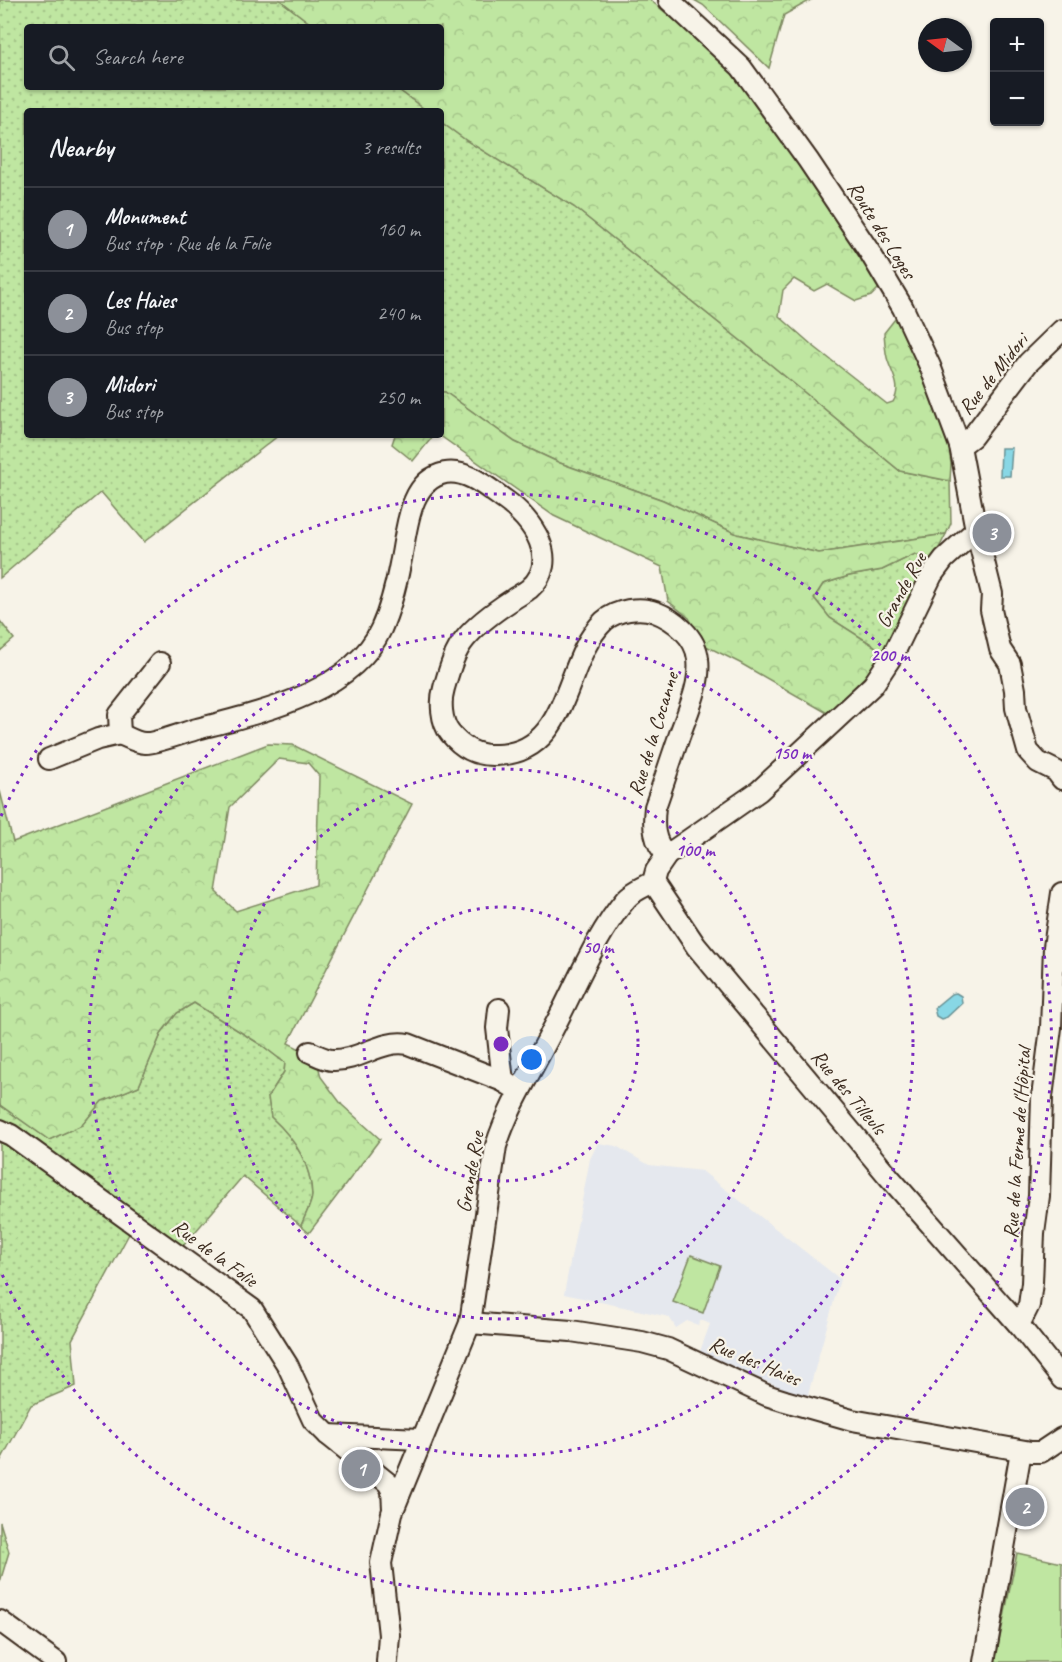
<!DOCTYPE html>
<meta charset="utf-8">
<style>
:root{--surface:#171b24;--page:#20242c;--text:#f1f3f6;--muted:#9ea1a6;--line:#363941;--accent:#8c9099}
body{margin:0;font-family:Caveat,sans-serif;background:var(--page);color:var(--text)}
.controls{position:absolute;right:18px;top:18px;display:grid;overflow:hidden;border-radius:6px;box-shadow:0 2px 4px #0004}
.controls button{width:54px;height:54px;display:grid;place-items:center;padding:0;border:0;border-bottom:2px solid var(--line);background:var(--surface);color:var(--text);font:30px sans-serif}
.compass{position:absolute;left:918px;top:18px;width:54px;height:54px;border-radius:50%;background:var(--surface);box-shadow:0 2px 4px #0004;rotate:285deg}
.you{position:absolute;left:532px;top:1060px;width:21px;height:21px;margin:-15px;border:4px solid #fff;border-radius:50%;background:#1a73e8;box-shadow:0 0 0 9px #1a73e833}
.badge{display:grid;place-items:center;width:39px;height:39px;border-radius:50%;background:var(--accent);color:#fff;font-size:20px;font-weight:700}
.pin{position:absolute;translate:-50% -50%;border:3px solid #fff;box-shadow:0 2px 6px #0006}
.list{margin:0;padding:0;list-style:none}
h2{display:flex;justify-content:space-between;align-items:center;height:78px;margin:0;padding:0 24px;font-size:26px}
h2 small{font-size:20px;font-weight:400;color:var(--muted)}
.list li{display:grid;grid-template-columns:39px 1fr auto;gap:18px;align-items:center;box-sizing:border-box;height:84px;padding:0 24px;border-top:2px solid var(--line)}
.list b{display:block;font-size:22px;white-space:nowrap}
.list p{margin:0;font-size:20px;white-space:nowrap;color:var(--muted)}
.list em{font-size:20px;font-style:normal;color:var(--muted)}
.icon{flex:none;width:33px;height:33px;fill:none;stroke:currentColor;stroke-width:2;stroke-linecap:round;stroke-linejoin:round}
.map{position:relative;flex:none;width:1062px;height:1662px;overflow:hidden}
.search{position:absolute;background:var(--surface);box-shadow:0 2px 4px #0004;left:24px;top:24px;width:420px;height:66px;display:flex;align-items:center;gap:15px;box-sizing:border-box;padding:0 21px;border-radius:6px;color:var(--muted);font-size:22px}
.panel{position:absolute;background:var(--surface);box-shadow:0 2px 4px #0004;left:24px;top:108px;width:420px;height:330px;border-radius:6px}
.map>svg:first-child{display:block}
.built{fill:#e5e8ee}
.grass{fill:url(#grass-dots);stroke:#7d8860;stroke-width:1.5}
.forest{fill:url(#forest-crowns);stroke:#7d8860;stroke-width:1.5;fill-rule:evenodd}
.pitch{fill:#bfe6a1;stroke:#7d8860;stroke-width:1.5}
.water{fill:#88d7e5;stroke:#699295;stroke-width:1.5}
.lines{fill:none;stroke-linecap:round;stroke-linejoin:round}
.minor-casing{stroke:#3b2a1e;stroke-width:24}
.minor{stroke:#f7f3e8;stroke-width:20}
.ring{fill:none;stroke:#7b2cbf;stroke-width:3;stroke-dasharray:3 6}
.labels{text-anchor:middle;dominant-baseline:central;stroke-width:4.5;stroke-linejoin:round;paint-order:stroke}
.street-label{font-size:21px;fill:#3b2a1e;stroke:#f7f3e8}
.centre{fill:#7b2cbf;stroke:#f7f3e8;stroke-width:3}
.ring-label{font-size:18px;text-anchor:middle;font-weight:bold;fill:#7b2cbf;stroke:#f7f3e8;stroke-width:4.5;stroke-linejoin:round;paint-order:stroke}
</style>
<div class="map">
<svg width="1062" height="1662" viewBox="0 0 1062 1662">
<defs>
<pattern id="grass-dots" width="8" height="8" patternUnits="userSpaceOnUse" patternTransform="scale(1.5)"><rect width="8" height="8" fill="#bfe6a1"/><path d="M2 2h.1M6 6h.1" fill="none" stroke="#a5c58a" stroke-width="1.8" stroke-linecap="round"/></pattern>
<pattern id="forest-crowns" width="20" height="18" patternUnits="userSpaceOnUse" patternTransform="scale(1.5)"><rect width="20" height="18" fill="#bfe6a1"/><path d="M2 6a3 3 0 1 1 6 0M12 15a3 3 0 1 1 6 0" fill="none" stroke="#a5c58a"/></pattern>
</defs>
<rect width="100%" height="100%" fill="#f7f3e8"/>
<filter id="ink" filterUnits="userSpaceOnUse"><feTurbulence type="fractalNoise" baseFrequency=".0167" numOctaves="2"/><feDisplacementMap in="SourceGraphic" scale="12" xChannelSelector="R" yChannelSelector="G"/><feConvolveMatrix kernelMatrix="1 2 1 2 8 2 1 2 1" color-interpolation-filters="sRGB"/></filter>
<g filter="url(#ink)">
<path class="built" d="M598,1143L616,1146L649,1165L702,1171L840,1279L807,1398L699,1354L710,1324L701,1320L698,1325L687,1321L676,1328L669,1317L564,1294L590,1159Z"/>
<g class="grass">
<path d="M0,0H280L315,27H27V87H395L427,111H27V435H279L144,542L101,492L0,578Z"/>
<path d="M441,122L467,141L574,207L770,364L900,471L950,481L951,523L946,534L819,553L737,534L663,500L560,463L515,442L445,392H441Z"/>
<path d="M915,554L932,562L882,651L830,618L814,598L823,584L849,576L882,570Z"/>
<path d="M0,621L14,639L0,651Z"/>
<path d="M194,1003L263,1046L285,1063L284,1072L268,1097L271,1117C293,1137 311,1163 312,1195C312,1204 304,1217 301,1226L243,1176L184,1245L130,1232L72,1340L76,1386L31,1405L0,1462V1105L49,1140L82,1125L102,1101L139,1086L162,1032L177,1013Z"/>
<path d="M0,1522L9,1552L0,1582Z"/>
</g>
<g class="forest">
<path d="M280,0H650L715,53L754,100L805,171L880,287L871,296L856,301L827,284L814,291L794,279L783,290L779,316L812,345L887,404L893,402C902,387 893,376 888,361C885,353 885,342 884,333L895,319L904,332L948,440L951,464L950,481L900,471L770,364L574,207L467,141L441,122V111H427L395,87H441V27H315Z"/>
<path d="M694,0H811L784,15L769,68L703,5Z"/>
<path d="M441,392H445L515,442L560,463L663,500L737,534L819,553L946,534L932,562L915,554L882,570L849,576L823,584L814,598L830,618L882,651L873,668L829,714L740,663L704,645L689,618L668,601L662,567L554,516L439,435H441Z"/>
<path d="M395,435H434L413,461L392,444Z"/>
<path d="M268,744L293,745L412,804L288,1043L316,1057L321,1077L342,1105L380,1139L309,1233L301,1226C304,1217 312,1204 312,1195C311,1163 293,1137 271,1117L268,1097L284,1072L285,1063L263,1046L194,1003L177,1013L162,1032L139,1086L102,1101L82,1125L49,1140L0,1105V791L13,842ZM279,759L308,763L319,776L316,885L236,911L216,892L230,807Z"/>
</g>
<g class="pitch">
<path d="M691,1255L720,1266L703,1313L673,1302Z"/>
<path d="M1017,1553L1062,1563V1662H995Z"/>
</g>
<g class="water">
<path d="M1001,448H1012L1010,476H1000Z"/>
<path d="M956,993L961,996L962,1003L947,1017L941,1019L936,1016L934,1008L951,994Z"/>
</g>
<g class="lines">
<defs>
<g id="minor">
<path d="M669,0L741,67L808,160L869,251L903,308L930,366L960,446L976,530L992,594L991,610L1000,649L1010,664L1015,690L1016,708L1028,751L1038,762L1056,771L1062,779"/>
<path d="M960,446L972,437L1028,363L1062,330"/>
<path d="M120,734C127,737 137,743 145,743C154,744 186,732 197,729C258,713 352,693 381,629C390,609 396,585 400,564C407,534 407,481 445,473C467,469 488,488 505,500C532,519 562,561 529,589C524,593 517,596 512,600C495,611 478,623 465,639C454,652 449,671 444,688C440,701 441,722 450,733C462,748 477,756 496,755C572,753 562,661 604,621C616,610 640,606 655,612C674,619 696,637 698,659C701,683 689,709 681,731C672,756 664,782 655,807C653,825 653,842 667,855"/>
<path d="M49,759L98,739L120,734L119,715L160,663"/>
<path d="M653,882L696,946L889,1177L1019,1325"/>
<path d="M1062,893L1054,947L1051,1028L1042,1097L1039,1196L1034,1233L1032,1283L1029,1305L1019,1325L1062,1379"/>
<path d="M499,1009L497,1028L503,1081"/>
<path d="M310,1052C317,1055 325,1060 333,1060C359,1061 382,1039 408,1044L503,1081L519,1091"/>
<path d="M0,1130L11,1135L252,1309L288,1366L313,1420L328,1435L388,1483L392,1490L393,1509"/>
<path d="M470,1323L571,1331L642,1342L668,1349L766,1395L785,1401L852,1420L1031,1452H1041L1062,1438"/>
<path d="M328,1435L421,1439"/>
<path d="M0,1621L56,1662"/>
<path d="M387,1662L389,1635L381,1563L392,1513L470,1323L496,1146C509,1105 533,1069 552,1031C575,988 595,936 626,899C633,891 644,887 653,882L656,871L667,855L759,791L873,685L894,653L932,575L944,559L976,530"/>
<path d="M984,1662L1021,1451"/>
</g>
</defs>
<use href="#minor" class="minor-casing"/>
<use href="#minor" class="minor"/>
</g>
</g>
<g class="ring">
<circle cx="501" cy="1044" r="137"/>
<circle cx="501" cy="1044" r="275"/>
<circle cx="501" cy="1044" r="412"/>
<path d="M1 816A550 550 0 1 1 1 1272"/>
</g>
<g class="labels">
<g class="street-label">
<text transform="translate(882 230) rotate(58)">Route des Loges</text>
<text transform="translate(993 374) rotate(-51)">Rue de Midori</text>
<text transform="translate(901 590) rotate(-61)">Grande Rue</text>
<text transform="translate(653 734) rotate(-73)">Rue de la Cocanne</text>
<text transform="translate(849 1092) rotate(50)">Rue des Tilleuls</text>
<text transform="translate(1017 1143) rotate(-86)">Rue de la Ferme de l'Hôpital</text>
<text transform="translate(470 1172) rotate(-80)">Grande Rue</text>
<text transform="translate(215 1253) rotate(36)">Rue de la Folie</text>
<text transform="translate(755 1361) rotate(23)">Rue des Haies</text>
</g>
</g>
<circle cx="501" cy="1044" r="9" class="centre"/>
<g class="ring-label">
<text x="890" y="661">200 m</text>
<text x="792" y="759">150 m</text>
<text x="695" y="856">100 m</text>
<text x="598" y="953">50 m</text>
</g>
</svg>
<div class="controls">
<button>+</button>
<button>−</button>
</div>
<svg class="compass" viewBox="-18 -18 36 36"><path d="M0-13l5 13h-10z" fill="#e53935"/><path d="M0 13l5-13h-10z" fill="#9ea1a6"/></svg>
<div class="you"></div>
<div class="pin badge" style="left:361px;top:1469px">1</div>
<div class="pin badge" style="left:1025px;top:1507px">2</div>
<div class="pin badge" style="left:992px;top:533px">3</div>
<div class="search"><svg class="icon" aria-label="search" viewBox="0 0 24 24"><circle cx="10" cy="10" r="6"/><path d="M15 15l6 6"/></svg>Search here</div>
<section class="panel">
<h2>Nearby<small>3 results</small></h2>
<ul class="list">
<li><span class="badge">1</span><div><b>Monument</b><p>Bus stop · Rue de la Folie</p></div><em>160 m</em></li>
<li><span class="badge">2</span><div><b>Les Haies</b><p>Bus stop</p></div><em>240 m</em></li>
<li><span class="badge">3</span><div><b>Midori</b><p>Bus stop</p></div><em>250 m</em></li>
</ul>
</section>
</div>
